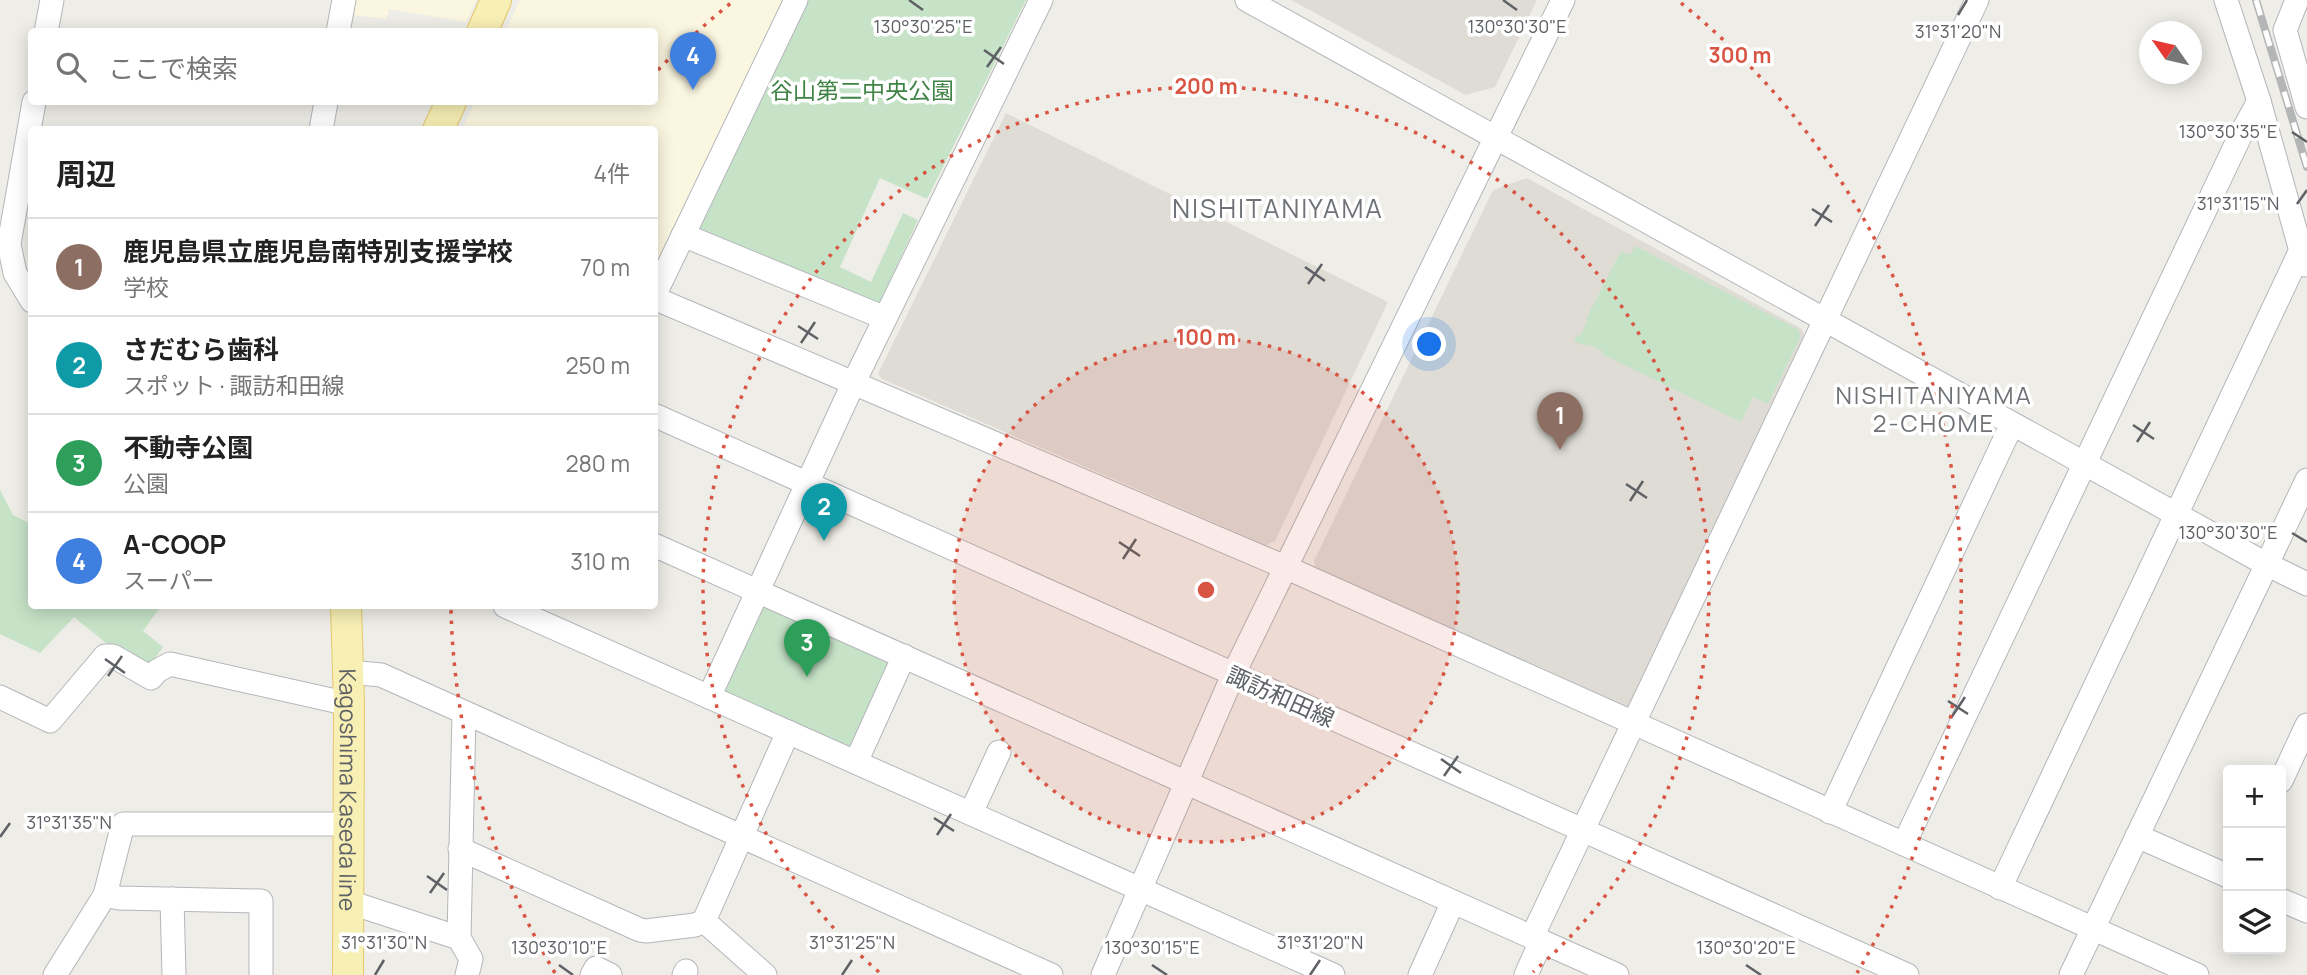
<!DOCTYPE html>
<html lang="ja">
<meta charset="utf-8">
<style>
:root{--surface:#fff;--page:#f2f2f2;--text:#222;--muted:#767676;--line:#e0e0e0;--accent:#d85543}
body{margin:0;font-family:Manrope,"Noto Sans JP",sans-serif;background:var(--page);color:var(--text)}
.controls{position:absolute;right:21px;bottom:21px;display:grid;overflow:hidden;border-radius:7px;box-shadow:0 4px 18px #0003}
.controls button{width:63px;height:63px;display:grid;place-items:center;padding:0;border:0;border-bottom:2px solid var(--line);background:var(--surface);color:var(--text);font:35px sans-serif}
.compass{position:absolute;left:2139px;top:21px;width:63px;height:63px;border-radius:50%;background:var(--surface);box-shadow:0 4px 18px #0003;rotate:304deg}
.you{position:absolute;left:1430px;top:345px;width:24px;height:24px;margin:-18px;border:5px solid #fff;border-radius:50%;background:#1a73e8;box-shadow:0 0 0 10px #1a73e833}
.badge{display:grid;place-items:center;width:46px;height:46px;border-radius:50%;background:var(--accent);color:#fff;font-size:23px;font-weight:700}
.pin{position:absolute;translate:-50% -58px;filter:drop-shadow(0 2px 4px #0008)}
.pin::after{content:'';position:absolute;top:37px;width:24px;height:21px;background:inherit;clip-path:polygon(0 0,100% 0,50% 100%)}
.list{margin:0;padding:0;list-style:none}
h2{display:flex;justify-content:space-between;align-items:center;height:91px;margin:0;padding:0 28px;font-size:30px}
h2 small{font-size:23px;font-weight:400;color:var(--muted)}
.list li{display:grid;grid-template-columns:46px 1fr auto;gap:21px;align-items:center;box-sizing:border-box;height:98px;padding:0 28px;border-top:2px solid var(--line)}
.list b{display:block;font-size:26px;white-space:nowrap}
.list p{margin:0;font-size:23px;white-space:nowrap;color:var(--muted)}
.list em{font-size:23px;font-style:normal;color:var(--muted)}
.icon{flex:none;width:38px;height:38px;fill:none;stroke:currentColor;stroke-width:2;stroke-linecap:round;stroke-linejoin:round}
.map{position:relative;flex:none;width:2307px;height:975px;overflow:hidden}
.search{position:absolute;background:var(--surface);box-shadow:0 4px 18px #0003;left:28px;top:28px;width:630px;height:77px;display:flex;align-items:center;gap:18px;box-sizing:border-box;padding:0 24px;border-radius:7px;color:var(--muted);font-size:26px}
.panel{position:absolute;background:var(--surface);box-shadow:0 4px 18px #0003;left:28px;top:126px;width:630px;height:483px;border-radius:7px}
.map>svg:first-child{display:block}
.commercial{fill:#fbf6df}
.education{fill:#dedcd5}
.green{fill:#c6e3c7}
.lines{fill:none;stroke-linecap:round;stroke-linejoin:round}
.minor-casing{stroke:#b4b6ba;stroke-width:25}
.major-casing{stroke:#e4c76a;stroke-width:32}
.minor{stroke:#fff;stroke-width:23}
.major{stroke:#f7efb3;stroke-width:30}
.rail-casing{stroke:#b4b5b5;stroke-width:8}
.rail{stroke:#fff;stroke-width:5;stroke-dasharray:16;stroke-linecap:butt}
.ticks{fill:none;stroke:#5e6165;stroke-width:2.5}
.ring{fill:none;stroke:#d85543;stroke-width:3.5;stroke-dasharray:3.5 7}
.labels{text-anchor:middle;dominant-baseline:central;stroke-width:7;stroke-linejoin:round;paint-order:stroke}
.park-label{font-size:23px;fill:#3f8345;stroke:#fff}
.street-label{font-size:23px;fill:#5e6165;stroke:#fff}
.neighbourhood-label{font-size:24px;letter-spacing:2px;fill:#6f7377;stroke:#fff}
.quarter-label{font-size:26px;letter-spacing:2px;fill:#6f7377;stroke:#fff}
.ticks-label{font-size:18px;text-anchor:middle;fill:#5e6165;stroke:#fff;stroke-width:7;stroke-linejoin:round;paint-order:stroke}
.centre{fill:#d85543;stroke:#fff;stroke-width:3.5}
.ring-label{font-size:21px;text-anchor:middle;font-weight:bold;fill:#d85543;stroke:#fff;stroke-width:7;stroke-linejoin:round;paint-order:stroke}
</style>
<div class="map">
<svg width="2307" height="975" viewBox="0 0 2307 975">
<rect width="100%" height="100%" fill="#efede7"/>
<g class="commercial">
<path d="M346,0H476L466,22L389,9L386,19L344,14Z"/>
<path d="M520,0H786L655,272L654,130H462L475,102H654V32L506,31Z"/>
</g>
<g class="education">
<path d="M1291,0H1537L1495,87L1466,95Z"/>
<path d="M1006,113L1388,302L1275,541L1266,545L882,379L878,374Z"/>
<path d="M1527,178L1802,329L1805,339L1629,707L1622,711L1316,570L1314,561L1493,190Z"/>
</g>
<g class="green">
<path d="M805,0H1026L927,199L880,178L840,267L871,282L903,213L918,220L880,303L869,306L697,233L695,223Z"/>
<path d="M1635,246L1799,330L1800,338L1768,404L1753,397L1741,422L1602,354L1603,351L1588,344L1586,346L1574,341L1577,335L1580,336L1588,320L1586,319L1621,251L1630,255Z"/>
<path d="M0,490L13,515L31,524L32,606H161L143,631L163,647L144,674L74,617L40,653L0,634Z"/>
<path d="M767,604L887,657L891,666L855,747L847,750L725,695L722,688L759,605Z"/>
</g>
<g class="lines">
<defs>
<g id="minor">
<path d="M1247,0L2266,564L2307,584"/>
<path d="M2226,0L2259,101L2305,265"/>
<path d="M2297,0L2285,30L2307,107"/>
<path d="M46,32L52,0"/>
<path d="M338,32L344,0"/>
<path d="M321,130L326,102"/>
<path d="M683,235L885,318"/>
<path d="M654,296L796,0"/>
<path d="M654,298L1285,567L2197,975"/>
<path d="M32,301L15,273L9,244L34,102"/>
<path d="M654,415L1907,975"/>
<path d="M654,545L1617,975"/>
<path d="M505,606L1333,975"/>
<path d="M349,672L381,675L1051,975"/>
<path d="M0,697L50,721L105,656H113L151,678L157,671L170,664L349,704"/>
<path d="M709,697L854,382L1041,0"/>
<path d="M856,762L904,656"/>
<path d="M2281,781L2307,725"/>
<path d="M1830,812L2012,424"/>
<path d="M971,813L999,752"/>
<path d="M2137,836L2228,876"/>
<path d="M1904,844L2241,134L2259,101"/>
<path d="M460,849L640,930L646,931L695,925L704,921L788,732"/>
<path d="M2000,888L2301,250"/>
<path d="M105,895L119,898L261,901V975"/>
<path d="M172,899L174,975"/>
<path d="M2281,900L2307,911"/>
<path d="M349,902L459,938L464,713"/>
<path d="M704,921L765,975"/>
<path d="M1532,937L1977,0"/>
<path d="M459,938L471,959L467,975"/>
<path d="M55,975L105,895L123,824H349"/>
<path d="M592,975L596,968L610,975"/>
<path d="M684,975L686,971"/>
<path d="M1103,975L1233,675L1563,0"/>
<path d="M1420,975L1453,902"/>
<path d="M1526,975L1541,941"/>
<path d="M2071,975L2307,480"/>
</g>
<g id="major">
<path d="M482,32L496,0"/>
<path d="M438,130L451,102"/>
<path id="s1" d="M346,606L349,704L348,975"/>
</g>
</defs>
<use href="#minor" class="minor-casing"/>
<use href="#major" class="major-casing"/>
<use href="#minor" class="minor"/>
<use href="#major" class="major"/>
<defs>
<path id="rail" d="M2256,0L2307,167"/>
</defs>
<use href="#rail" class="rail-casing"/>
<use href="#rail" class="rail"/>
</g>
<path class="ticks" d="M909,0L923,10M1503,0L1517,10M1958,15L1967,0M984,50L1004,64M987,67L1001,47M2292,132L2307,142M2297,204L2307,190M1812,209L1832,222M1815,226L1829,205M1305,267L1325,281M1308,284L1322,264M798,326L818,339M801,343L815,322M2133,425L2154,439M2137,442L2150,422M1626,484L1647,498M1630,501L1643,481M2292,533L2307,542M1119,542L1140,556M1123,559L1136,539M105,659L125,673M108,676L122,656M1948,701L1968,714M1951,718L1965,697M1441,759L1461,773M1444,776L1458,756M934,818L954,831M937,835L951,814M0,837L10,823M427,876L447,890M430,893L444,873M559,965L573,975M1152,965L1167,975M1746,965L1761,975M375,975L384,960M842,975L852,960M1310,975L1320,960"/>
<circle cx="1206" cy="590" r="252" fill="#d85543" fill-opacity=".12"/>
<g class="ring">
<circle cx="1206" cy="590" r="252"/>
<path d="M879 972A503 503 0 1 1 1533 972"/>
<path d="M555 973A755 755 0 0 1 451 610M658 70A755 755 0 0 1 731 3M1681 3A755 755 0 0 1 1857 973"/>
</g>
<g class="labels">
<g class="park-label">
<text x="862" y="90">谷山第二中央公園</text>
</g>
<g class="street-label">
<text transform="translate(1281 696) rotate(24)">諏訪和田線</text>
<text stroke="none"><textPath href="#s1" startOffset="184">Kagoshima Kaseda line</textPath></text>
</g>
<g class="neighbourhood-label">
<text x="1934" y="394">NISHITANIYAMA<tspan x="1934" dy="28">2-CHOME</tspan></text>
</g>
<g class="quarter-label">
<text x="1278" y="208">NISHITANIYAMA</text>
</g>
</g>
<g class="ticks-label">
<text x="923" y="33">130°30'25"E</text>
<text x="1517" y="33">130°30'30"E</text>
<text x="1958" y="38">31°31'20"N</text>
<text x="2228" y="138">130°30'35"E</text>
<text x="2238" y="210">31°31'15"N</text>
<text x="2228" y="539">130°30'30"E</text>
<text x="69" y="829">31°31'35"N</text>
<text x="384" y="949">31°31'30"N</text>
<text x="852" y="949">31°31'25"N</text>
<text x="1320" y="949">31°31'20"N</text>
<text x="559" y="954">130°30'10"E</text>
<text x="1152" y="954">130°30'15"E</text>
<text x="1746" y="954">130°30'20"E</text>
</g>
<circle cx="1206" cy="590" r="10" class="centre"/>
<g class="ring-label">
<text x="1740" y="63">300 m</text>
<text x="1206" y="94">200 m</text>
<text x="1206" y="345">100 m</text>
</g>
</svg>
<div class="controls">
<button>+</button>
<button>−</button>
<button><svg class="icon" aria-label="layers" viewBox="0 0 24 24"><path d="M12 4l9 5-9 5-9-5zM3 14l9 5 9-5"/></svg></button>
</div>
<svg class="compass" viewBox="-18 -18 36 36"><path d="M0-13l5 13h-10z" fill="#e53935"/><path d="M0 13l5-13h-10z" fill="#767676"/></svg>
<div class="you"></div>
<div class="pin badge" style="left:1560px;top:450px;background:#8d6e63">1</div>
<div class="pin badge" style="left:824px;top:541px;background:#0f9aa8">2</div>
<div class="pin badge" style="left:807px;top:677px;background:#2e9e5b">3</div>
<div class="pin badge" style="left:693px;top:90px;background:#3f7fe0">4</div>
<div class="search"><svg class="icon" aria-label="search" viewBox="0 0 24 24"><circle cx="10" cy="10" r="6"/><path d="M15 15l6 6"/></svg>ここで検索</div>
<section class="panel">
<h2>周辺<small>4件</small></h2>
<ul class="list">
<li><span class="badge" style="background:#8d6e63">1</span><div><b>鹿児島県立鹿児島南特別支援学校</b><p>学校</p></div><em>70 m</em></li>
<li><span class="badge" style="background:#0f9aa8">2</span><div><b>さだむら歯科</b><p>スポット · 諏訪和田線</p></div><em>250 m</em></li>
<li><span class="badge" style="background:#2e9e5b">3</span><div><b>不動寺公園</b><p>公園</p></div><em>280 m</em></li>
<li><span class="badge" style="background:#3f7fe0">4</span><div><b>A-COOP</b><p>スーパー</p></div><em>310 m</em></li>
</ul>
</section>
</div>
